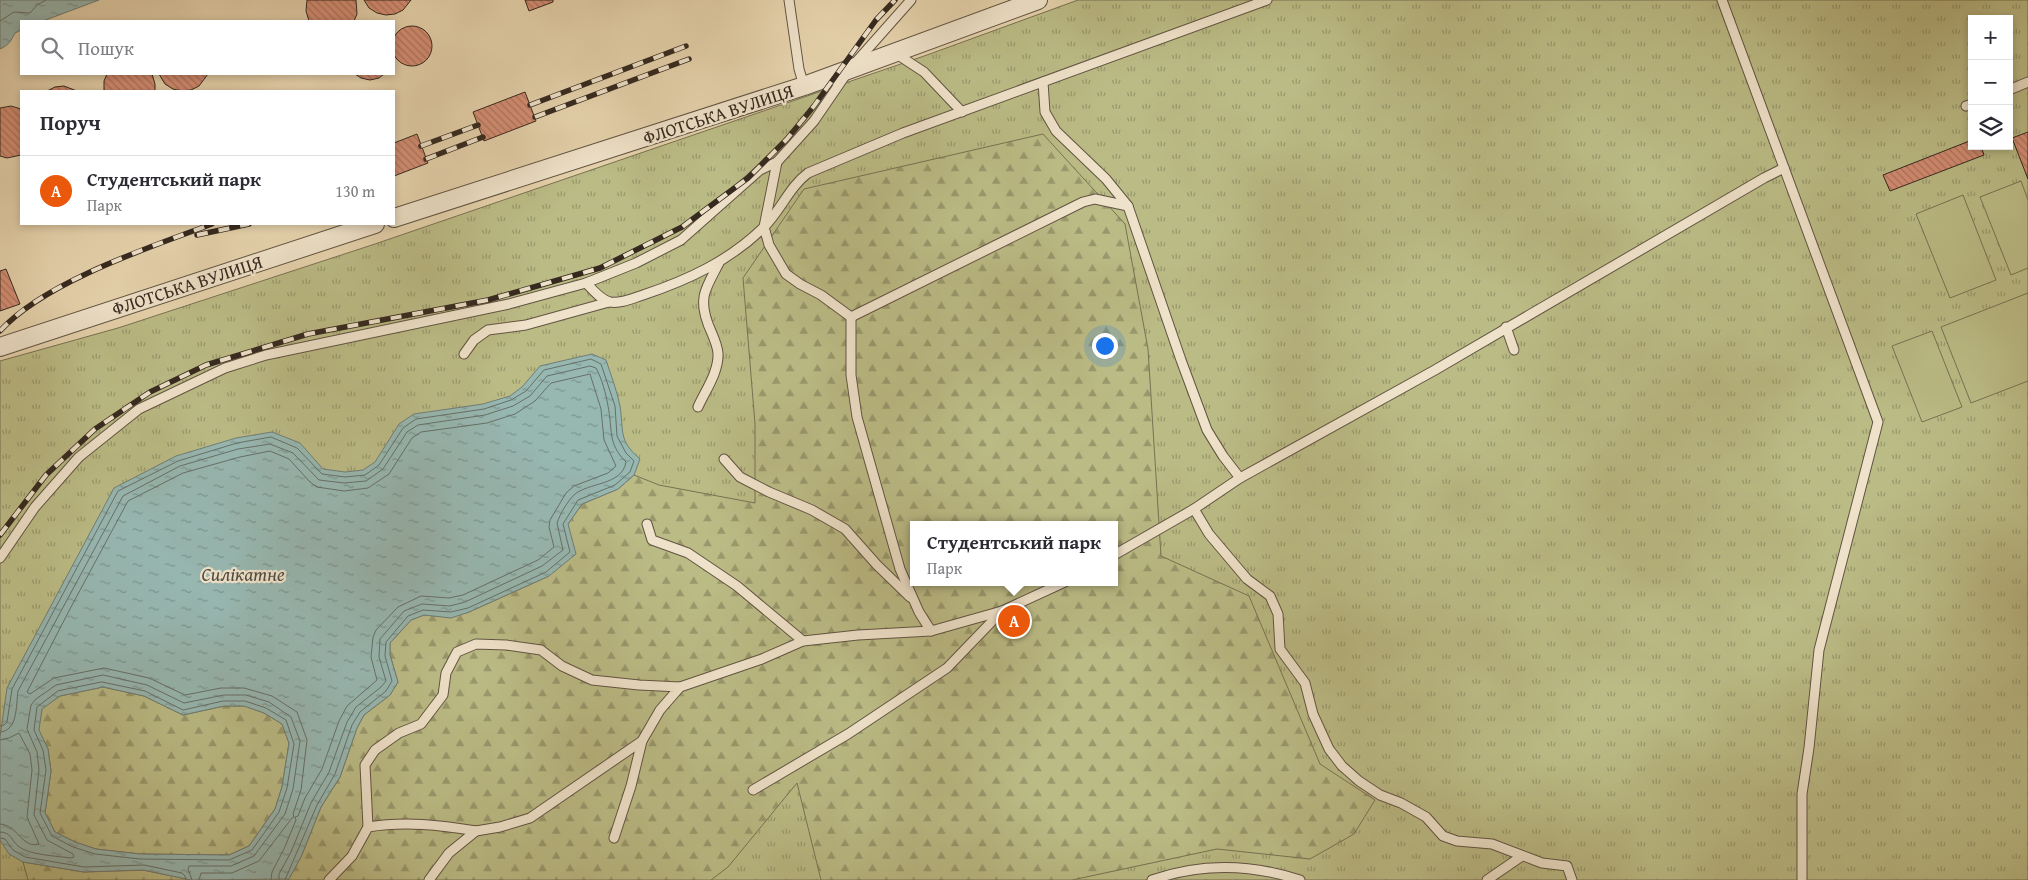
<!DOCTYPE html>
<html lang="uk">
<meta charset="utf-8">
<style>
:root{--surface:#fff;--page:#f7f7f7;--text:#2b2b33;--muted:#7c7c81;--line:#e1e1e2;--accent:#ea580c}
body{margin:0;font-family:"Gentium Book Plus",serif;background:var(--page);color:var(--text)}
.controls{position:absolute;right:15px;top:15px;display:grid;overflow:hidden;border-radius:0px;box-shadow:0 2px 8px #0003}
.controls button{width:45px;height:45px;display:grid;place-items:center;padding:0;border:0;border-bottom:1px solid var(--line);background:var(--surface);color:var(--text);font:25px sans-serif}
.you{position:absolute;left:1104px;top:345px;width:18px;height:18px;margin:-12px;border:4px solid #fff;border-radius:50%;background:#1a73e8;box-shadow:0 0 0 8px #1a73e833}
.badge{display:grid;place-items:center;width:32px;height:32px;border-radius:50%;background:var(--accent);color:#fff;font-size:16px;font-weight:700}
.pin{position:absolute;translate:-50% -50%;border:2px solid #fff;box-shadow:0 1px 5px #0006}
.popup{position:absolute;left:910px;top:521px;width:208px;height:65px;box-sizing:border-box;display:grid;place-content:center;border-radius:0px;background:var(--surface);filter:drop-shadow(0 1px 4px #0005);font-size:16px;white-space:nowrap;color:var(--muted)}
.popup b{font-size:19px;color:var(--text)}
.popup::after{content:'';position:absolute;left:50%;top:100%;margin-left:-10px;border:10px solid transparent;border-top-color:var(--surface)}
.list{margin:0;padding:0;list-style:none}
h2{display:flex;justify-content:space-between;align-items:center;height:65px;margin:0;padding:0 20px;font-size:21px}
h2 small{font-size:16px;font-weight:400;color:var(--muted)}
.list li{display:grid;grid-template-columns:32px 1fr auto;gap:15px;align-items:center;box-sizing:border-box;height:70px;padding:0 20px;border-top:1px solid var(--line)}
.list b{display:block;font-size:19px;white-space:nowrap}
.list p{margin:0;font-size:16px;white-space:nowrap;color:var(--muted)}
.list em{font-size:16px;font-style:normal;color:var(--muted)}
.icon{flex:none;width:28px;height:28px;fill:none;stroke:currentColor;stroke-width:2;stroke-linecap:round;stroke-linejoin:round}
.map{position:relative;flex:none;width:2028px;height:880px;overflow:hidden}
.search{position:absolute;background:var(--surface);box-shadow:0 2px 8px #0003;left:20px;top:20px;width:375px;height:55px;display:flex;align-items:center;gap:12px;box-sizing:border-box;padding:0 18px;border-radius:0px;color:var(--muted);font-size:19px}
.panel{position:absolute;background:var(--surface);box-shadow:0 2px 8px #0003;left:20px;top:90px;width:375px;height:135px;border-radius:0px}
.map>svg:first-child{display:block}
.grass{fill:url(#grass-tufts);stroke:#787252;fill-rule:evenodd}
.forest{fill:url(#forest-firs);stroke:#787252;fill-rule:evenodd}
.pitch{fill:#bbbb85;stroke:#787252}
.water{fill:url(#water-ripples);stroke:#707e77;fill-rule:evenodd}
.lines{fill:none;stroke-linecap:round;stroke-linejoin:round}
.shore{stroke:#667068;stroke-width:1}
.building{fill:url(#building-back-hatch);stroke:#35291f}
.lane-casing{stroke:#615442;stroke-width:11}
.street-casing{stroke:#615442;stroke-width:20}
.lane{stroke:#efe2ca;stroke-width:9}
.street{stroke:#efe2ca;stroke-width:18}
.rail-casing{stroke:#35291f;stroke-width:5.5}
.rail{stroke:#efe2ca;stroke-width:4;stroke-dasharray:11;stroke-linecap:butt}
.labels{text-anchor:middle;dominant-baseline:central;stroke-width:4.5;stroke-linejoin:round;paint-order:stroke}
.street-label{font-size:18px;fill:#35291f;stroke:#efe2ca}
.water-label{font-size:19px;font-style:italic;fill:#4e4c44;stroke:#efe2ca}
</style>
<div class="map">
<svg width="2028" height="880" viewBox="0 0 2028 880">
<defs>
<pattern id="grass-tufts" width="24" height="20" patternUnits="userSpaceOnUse" patternTransform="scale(1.25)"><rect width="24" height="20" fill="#bbbb85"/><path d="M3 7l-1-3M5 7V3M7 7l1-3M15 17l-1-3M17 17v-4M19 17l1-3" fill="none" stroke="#99986c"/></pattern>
<pattern id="forest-firs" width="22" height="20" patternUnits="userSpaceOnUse" patternTransform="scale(1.25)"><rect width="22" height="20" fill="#bbbb85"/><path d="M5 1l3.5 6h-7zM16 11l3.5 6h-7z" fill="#99986c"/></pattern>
<pattern id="water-ripples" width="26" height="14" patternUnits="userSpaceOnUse" patternTransform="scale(1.25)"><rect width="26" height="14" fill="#97b7b1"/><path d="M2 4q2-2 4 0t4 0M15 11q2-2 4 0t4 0" fill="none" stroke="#7c958f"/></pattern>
<pattern id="building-back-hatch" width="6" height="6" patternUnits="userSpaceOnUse" patternTransform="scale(1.25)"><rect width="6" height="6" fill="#d58e74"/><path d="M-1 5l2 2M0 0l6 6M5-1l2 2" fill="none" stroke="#ae745f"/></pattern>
</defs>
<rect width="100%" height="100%" fill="#e6d3ad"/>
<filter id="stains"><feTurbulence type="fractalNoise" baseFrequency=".004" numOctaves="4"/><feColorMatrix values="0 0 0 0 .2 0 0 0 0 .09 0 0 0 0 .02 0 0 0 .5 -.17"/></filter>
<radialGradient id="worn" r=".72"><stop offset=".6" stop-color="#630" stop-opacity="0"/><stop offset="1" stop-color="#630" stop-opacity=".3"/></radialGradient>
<path class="grass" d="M1078,0H2028V880H0V361L118,328L375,244L927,55ZM1972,19H2009V146H1972ZM914,525H1114V582H914Z"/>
<g class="forest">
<path d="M1043,134L1125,224L1148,349L1161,556L1249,596L1320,764L1375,800L1354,834L1310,859L1217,849L1072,880H821L797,783L728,867L711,880H288L301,857L321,807L340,777L357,728L364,715L390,695L398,682L390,655V643L411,620L424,615L451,617L469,612L549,576L568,524L582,504L618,489L634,475L659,485L755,503V424L743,278L804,189ZM914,525H1114V582H914Z"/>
<path d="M103,687L144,696L183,715L224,706H245L264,713L282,724L289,743L282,787L275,809L249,846L229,855L140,854L96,849L75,842L55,832L45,813L51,771L48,749L38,730L42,708L60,696Z"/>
<path d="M23,862L84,872L143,870L191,880H28Z"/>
</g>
<g class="pitch">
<path d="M2021,181L2028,200V268L2011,275L1980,197Z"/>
<path d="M1963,195L1996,280L1950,298L1916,214Z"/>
<path d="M2028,293V381L1971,403L1941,327Z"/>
<path d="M1932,331L1962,407L1922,422L1892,346Z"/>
</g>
<g class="water">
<path d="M0,0H99L43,21H21V30L15,33C11,41 9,45 0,49Z"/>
<path d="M592,354L606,360C611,375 617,391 620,406C624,432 618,440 640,459L634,475L618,489L582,504L568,524L576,554L549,576L469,612L451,618L424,615L411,620L390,643V655L398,682L390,695L364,715L357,728L340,777L321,807L301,857L289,879L191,880L143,870L84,872L23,862L9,854L0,840V737L7,688L114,488L176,456L236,438L272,432L300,443L323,469L345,472L363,470L375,462L399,424L414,414L483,404L510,396L522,387L540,366ZM103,687L144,696L183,715L224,706H244L264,713L282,724L289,743L282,787L275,809L249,846L229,855L140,854L96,849L75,842L55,832L45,813L51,771L48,749L39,730L42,709L60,696Z"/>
</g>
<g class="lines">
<g class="shore">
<path d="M0,21L14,12L30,13L37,5L46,0"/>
<path d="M102,682L145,691L183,710L223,701H245L266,708L286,720L294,744L287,788L279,812L252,850L229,860L140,859L95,854L73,847L52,836L40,813L46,770L43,750L34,730L37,707L58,691Z"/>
<path d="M0,726L4,725L7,722L12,689L118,491L178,461L237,443L271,437L297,448L322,474L345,477L365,475L379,465L403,428L416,419L484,409L511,400L526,391L544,370L591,359L601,364L615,406L617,436L626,453L634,461L630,472L615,485L578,500L563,524L570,552L546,572L468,608L451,612L423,610L408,616L386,642L385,656L392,681L386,691L360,712L352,725L335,774L317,805L285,880"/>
<path d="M0,732C18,731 16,705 18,691L123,496L180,466L238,449L270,444L293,453L319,480L344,483L366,481L383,469L407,432L418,425L485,415L513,406L530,396L547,376L590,366L596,368C602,379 606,394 608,406C613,430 607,443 626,462C622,486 588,482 574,495C567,502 560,514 557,523L563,550L542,566L465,602L450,606L422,604L404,611L380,639L379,657L386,681L381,687L356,707L347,722L329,772L311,803L291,852L279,874V880"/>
<path d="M0,740L9,738L19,733L30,754L32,770L27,817L39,844C22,849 18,825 0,824"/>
<path d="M0,832C11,832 11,840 18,846C28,855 57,856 71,858L74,857L73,854L47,840L34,815L39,770L37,752L27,729L31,705L36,699L56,685L103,675L147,685L184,703L224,695H246L269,702L291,717L300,741L293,789L285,814L254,856L231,866H189L188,869L192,880"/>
<path d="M0,838L5,839L13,850L25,857L84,867L144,865L182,873L185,876L186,880"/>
<path d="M199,880L201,873H232L259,861L292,818L294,817L293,814L301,790L307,740L297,712L272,696L244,688H221L185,695L149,678L104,668L54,678L30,694L27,692L71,607L128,501L183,473L240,457L270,451L289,459L310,482L317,487L344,491L368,488L389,474L412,438L421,432L487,423L515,414L535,401L551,383L590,374L601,409L604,440L616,466L608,473L574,486L566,493L550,520L549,527L554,547L538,560L463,595L449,598L421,596L398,607L376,630L373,637L371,657L377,680L347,706L339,721L322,769L305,798L298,816L295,817L296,820L284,849L272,872L271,880"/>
</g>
</g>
<g class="building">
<path d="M307,0H356L357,14L354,21H309L306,11Z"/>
<path d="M364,0H411L403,10L395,14L386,15L377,13L369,8Z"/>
<path d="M525,0H553V2L529,11Z"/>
<circle cx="412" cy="46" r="20"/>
<path d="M107,74H152L155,84V91H104V81Z"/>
<path d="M159,74H208L199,86L191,90L182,91L173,89L165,84Z"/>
<path d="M355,74H384L379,78L370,80L361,78Z"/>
<path d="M64,86L77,91H47L55,87Z"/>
<path d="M525,92L536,121L484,141L473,112Z"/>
<path d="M11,106L21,109V155L7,158L0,156V108Z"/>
<path d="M2028,132V179L2012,138Z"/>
<path d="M417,134L428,163L394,176V143Z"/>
<path d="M1972,140V146H1981L1984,155L1890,191L1883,175Z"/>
<path d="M6,269L20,304L0,311V271Z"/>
</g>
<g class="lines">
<defs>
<g id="lane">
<path d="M789,0L799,69L804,86"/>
<path d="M911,0L849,70L814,121L777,162L764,227L769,245L786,274L800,284L821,295L851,317V375L857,417L900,569L919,612L931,631"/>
<path d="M1722,0L1878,422L1819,650L1809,748L1802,794V880"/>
<path d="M895,53L924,72L962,112"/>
<path d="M1043,82L1045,112L1056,131L1106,179L1128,206L1181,360L1207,430L1223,456L1240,478"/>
<path d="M2009,90L2028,82"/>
<path d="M1966,106L1972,104"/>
<path d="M586,283L636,263L681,240L760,170L777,162"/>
<path d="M851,317L1083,202L1095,199L1128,206"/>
<path d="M1506,327L1514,350"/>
<path d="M464,354L474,340L488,330L526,325L609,302"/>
<path d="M698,407C705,391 719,372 718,353C717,343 712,334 708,324C698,297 706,288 719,263"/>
<path d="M724,459L740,477L769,492L812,510L845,529L877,565L910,597"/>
<path d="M1194,509L1209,534L1247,579L1270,596L1278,614L1280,649L1305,683L1313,714L1329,749L1342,766L1359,781L1380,795L1401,803L1426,817L1443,836L1457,841L1492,844L1542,863L1567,866L1572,880"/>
<path d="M647,524L652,540L688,553L737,586L803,641"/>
<path d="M1114,555L1194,509L1240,478L1435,370L1764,178L1784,168"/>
<path d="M0,558L35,507L79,457L139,409L225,368L266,355L509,304L586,283C593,290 601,300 610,302C621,304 633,298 643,295C688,280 729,261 763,228C780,212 789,187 808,173L903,133L1267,0"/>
<path d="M680,687L762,659L803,641L858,635L931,631L1002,611L1065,582"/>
<path d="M753,790L848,734L947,668L1002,611"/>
<path d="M368,827L365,765L375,750L399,733L421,724L443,695L446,673L457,652L476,644L506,645L541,650L562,666L592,680L639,685L680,687L660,710L642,741"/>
<path d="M476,831L500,827L530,818L642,741L631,786L614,838"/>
<path d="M329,880L352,856L368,827C405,821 440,825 476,831L449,853L429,880"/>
<path d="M1152,880C1200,863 1251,864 1300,880"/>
<path d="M1487,880L1522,856"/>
</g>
<g id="street">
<path d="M394,218L804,86L1038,0"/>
<path d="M0,347L375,224"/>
</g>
</defs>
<use href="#lane" class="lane-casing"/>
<use href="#street" class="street-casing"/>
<use href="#lane" class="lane"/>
<use href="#street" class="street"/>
<defs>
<g id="rail">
<path d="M530,105L686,46"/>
<path d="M535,117L689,59"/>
<path d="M421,146L478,125"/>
<path d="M426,159L483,137"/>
<path d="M197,235L249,224"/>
<path d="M0,331C44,282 150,247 212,224"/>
<path d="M0,535L46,475L95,429L150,392L206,365L308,334L488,300L600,268L682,227L748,178L787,139L814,106L876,20L895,0"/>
</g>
</defs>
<use href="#rail" class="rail-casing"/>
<use href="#rail" class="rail"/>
</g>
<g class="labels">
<g class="street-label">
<text transform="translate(718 114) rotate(-18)">ФЛОТСЬКА ВУЛИЦЯ</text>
<text transform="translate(187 285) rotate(-18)">ФЛОТСЬКА ВУЛИЦЯ</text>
</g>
<g class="water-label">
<text x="243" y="574">Силікатне</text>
</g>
</g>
<rect width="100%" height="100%" filter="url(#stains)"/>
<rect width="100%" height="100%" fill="url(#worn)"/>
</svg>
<div class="controls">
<button>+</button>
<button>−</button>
<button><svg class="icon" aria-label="layers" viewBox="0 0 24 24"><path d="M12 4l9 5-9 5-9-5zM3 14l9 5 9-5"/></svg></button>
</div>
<div class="you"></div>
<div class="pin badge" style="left:1014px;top:621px">A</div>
<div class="popup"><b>Студентський парк</b>Парк</div>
<div class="search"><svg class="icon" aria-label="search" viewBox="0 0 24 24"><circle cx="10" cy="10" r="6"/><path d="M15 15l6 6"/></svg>Пошук</div>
<section class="panel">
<h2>Поруч<small></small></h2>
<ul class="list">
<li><span class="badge">A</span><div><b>Студентський парк</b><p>Парк</p></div><em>130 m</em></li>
</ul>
</section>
</div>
